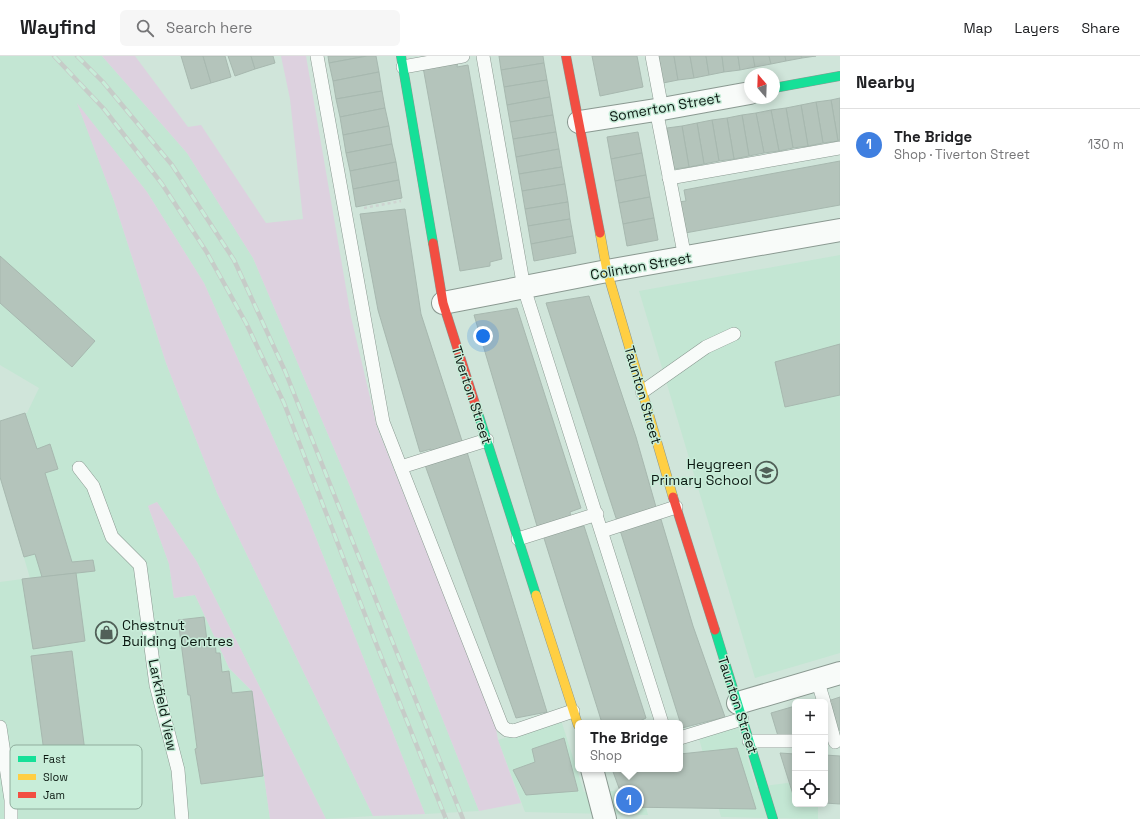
<!DOCTYPE html>
<meta charset="utf-8">
<style>
:root{--surface:#fff;--page:#f6f6f6;--text:#202124;--muted:#757577;--line:#e0e0e0;--accent:#111827}
body{margin:0;font-family:"Space Grotesk",sans-serif;background:var(--page);color:var(--text)}
.controls{position:absolute;right:12px;bottom:12px;display:grid;overflow:hidden;border-radius:6px;box-shadow:0 2px 10px #0003}
.controls button{width:36px;height:36px;display:grid;place-items:center;padding:0;border:0;border-bottom:1px solid var(--line);background:var(--surface);color:var(--text);font:20px sans-serif}
.compass{position:absolute;left:744px;top:12px;width:36px;height:36px;border-radius:50%;background:var(--surface);box-shadow:0 2px 10px #0003;rotate:341deg}
.you{position:absolute;left:483px;top:280px;width:14px;height:14px;margin:-10px;border:3px solid #fff;border-radius:50%;background:#1a73e8;box-shadow:0 0 0 6px #1a73e833}
.badge{display:grid;place-items:center;width:26px;height:26px;border-radius:50%;background:var(--accent);color:#fff;font-size:13px;font-weight:700}
.pin{position:absolute;translate:-50% -50%;border:2px solid #fff;box-shadow:0 1px 4px #0006}
.popup{position:absolute;left:575px;top:664px;width:108px;height:52px;box-sizing:border-box;display:grid;place-content:center;border-radius:6px;background:var(--surface);filter:drop-shadow(0 1px 3px #0005);font-size:13px;white-space:nowrap;color:var(--muted)}
.popup b{font-size:15px;color:var(--text)}
.popup::after{content:'';position:absolute;left:50%;top:100%;margin-left:-8px;border:8px solid transparent;border-top-color:var(--surface)}
.list{margin:0;padding:0;list-style:none}
h2{display:flex;justify-content:space-between;align-items:center;height:52px;margin:0;padding:0 16px;font-size:17px}
h2 small{font-size:13px;font-weight:400;color:var(--muted)}
.list li{display:grid;grid-template-columns:26px 1fr auto;gap:12px;align-items:center;box-sizing:border-box;height:72px;padding:0 16px;border-top:1px solid var(--line)}
.list b{display:block;font-size:15px;white-space:nowrap}
.list p{margin:0;font-size:13px;white-space:nowrap;color:var(--muted)}
.list em{font-size:13px;font-style:normal;color:var(--muted)}
.icon{flex:none;width:22px;height:22px;fill:none;stroke:currentColor;stroke-width:2;stroke-linecap:round;stroke-linejoin:round}
.map{position:relative;flex:none;width:840px;height:763px;overflow:hidden}
header{display:flex;align-items:center;gap:24px;box-sizing:border-box;height:56px;padding:0 20px;background:var(--surface);border-bottom:1px solid var(--line)}
header strong{font-size:19px}
nav{display:flex;gap:22px;margin-inline-start:auto;font-size:14px}
.search{width:280px;height:36px;background:var(--page);display:flex;align-items:center;gap:10px;box-sizing:border-box;padding:0 14px;border-radius:6px;color:var(--muted);font-size:15px}
main{display:flex}
aside{flex:1;background:var(--surface)}
.map>svg:first-child{display:block}
.built{fill:#c3e6d3}
.green{fill:#ddd1df}
.building{fill:#b4c4bb;stroke:#a7b8af}
.lines{fill:none;stroke-linecap:round;stroke-linejoin:round}
.lane-casing{stroke:#8a9991;stroke-width:14}
.street-casing{stroke:#8a9991;stroke-width:24}
.fast-casing{stroke:#8a9991;stroke-width:10}
.slow-casing{stroke:#8a9991;stroke-width:10}
.jam-casing{stroke:#8a9991;stroke-width:10}
.path{stroke:#ced4d1;stroke-width:2.5;stroke-dasharray:3 3;stroke-linecap:butt}
.lane{stroke:#f8fbf9;stroke-width:13}
.street{stroke:#f8fbf9;stroke-width:22}
.fast{stroke:#16e098;stroke-width:9}
.slow{stroke:#ffcf43;stroke-width:9}
.jam{stroke:#f24e42;stroke-width:9}
.rail-casing{stroke:#c6ccc8;stroke-width:4.5}
.rail{stroke:#c8edd9;stroke-width:3;stroke-dasharray:9;stroke-linecap:butt}
.labels{text-anchor:middle;dominant-baseline:central;stroke-width:3;stroke-linejoin:round;paint-order:stroke}
.street-label{font-size:14px;fill:#0c1912;stroke:#c8edd9}
.poi-label{font-size:14px;fill:#0c1912;stroke:#c8edd9;text-anchor:end}
.key{fill:#c8edd9;stroke:#90ad9d;stroke-width:1}
.key-label{font-size:11px;fill:#0c1912}
</style>
<header>
<strong>Wayfind</strong>
<div class="search"><svg class="icon" aria-label="search" viewBox="0 0 24 24"><circle cx="10" cy="10" r="6"/><path d="M15 15l6 6"/></svg>Search here</div>
<nav><a>Map</a><a>Layers</a><a>Share</a></nav>
</header>
<main>
<div class="map">
<svg width="840" height="763" viewBox="0 0 840 763">
<rect width="100%" height="100%" fill="#d0e5da"/>
<g class="built">
<path d="M0,0H102L187,97L253,202L352,435L479,755L425,758L303,449L204,227L147,136L78,49L114,145L166,307L217,437L373,760L326,763L197,506L157,446L148,450L169,508L174,542L195,539L229,612L252,635L270,763H0V526L30,522L0,421V365L27,357L39,332L0,309Z"/>
<path d="M840,199V597L755,622L639,235Z"/>
<path d="M735,660L756,731L795,726V748H818V763L721,761L696,672Z"/>
<path d="M561,664L584,736L613,735L640,728L648,759L525,756L498,684Z"/>
</g>
<g class="green">
<path d="M102,0H135L188,71L201,69L266,167L303,163L290,43L281,0H306L351,261L377,371L495,667L498,684L521,747L479,755L352,435L253,202L187,97Z"/>
<path d="M77,47L147,136L204,227L303,449L425,758L373,760L217,437L166,307L114,145Z"/>
<path d="M157,446L197,506L326,763H270L252,635L229,612L195,539L174,542L169,508L148,450Z"/>
</g>
<g class="building">
<path d="M181,0H203L211,27L191,33Z"/>
<path d="M203,0H225L231,21L211,27Z"/>
<path d="M228,0H251L255,13L235,20Z"/>
<path d="M251,0H273L275,7L255,13Z"/>
<path d="M328,0H367L329,7Z"/>
<path d="M367,0H376L379,16L333,25L329,7Z"/>
<path d="M499,0H543L544,7L501,14Z"/>
<path d="M592,0H637L643,31L600,40Z"/>
<path d="M658,0H674L678,24L663,27Z"/>
<path d="M674,0H690L694,22L678,24Z"/>
<path d="M690,0H706L709,19L694,22Z"/>
<path d="M706,0H722L724,16L709,19Z"/>
<path d="M722,0H738L740,14L724,16Z"/>
<path d="M738,0H753L755,11L740,14Z"/>
<path d="M753,0H769L771,8L755,11Z"/>
<path d="M769,0H785L786,5L771,8Z"/>
<path d="M785,0H801L802,2L786,5Z"/>
<path d="M801,0H816L802,2Z"/>
<path d="M458,5L457,11L468,9L502,203L490,206V210L460,215L423,11Z"/>
<path d="M544,7L547,24L504,31L501,14Z"/>
<path d="M379,16L382,35L336,43L333,25Z"/>
<path d="M547,24L550,41L507,49L504,31Z"/>
<path d="M382,35L385,52L340,61L336,43Z"/>
<path d="M550,41L553,59L510,66L507,49Z"/>
<path d="M840,42V84L838,85L831,44Z"/>
<path d="M831,44L838,85L823,87L816,46Z"/>
<path d="M816,46L823,87L808,90L801,49Z"/>
<path d="M801,49L808,90L793,92L786,52Z"/>
<path d="M385,52L389,70L343,79L340,61Z"/>
<path d="M786,52L793,92L779,95L771,54Z"/>
<path d="M771,54L779,95L764,97L756,57Z"/>
<path d="M756,57L764,97L749,100L742,59Z"/>
<path d="M553,59L556,76L513,83L510,66Z"/>
<path d="M742,59L749,100L734,103L727,62Z"/>
<path d="M727,62L734,103L719,105L712,64Z"/>
<path d="M712,64L719,105L704,108L697,67Z"/>
<path d="M697,67L704,108L689,111L682,70Z"/>
<path d="M389,70L392,88L346,97L343,79Z"/>
<path d="M682,70L689,111L674,113L667,72Z"/>
<path d="M556,76L559,93L516,101L513,83Z"/>
<path d="M638,76L642,97L611,103L607,81Z"/>
<path d="M392,88L396,106L350,115L346,97Z"/>
<path d="M559,93L562,111L519,118L516,101Z"/>
<path d="M642,97L646,119L615,125L611,103Z"/>
<path d="M840,105V149L685,177L678,146L686,145L684,134Z"/>
<path d="M396,106L399,124L353,133L350,115Z"/>
<path d="M562,111L565,128L522,135L519,118Z"/>
<path d="M646,119L650,141L619,147L615,125Z"/>
<path d="M399,124L402,142L356,151L353,133Z"/>
<path d="M565,128L568,146L525,153L522,135Z"/>
<path d="M650,141L654,162L623,168L619,147Z"/>
<path d="M568,146L570,163L528,170L525,153Z"/>
<path d="M405,153L421,258L463,388L432,398L431,393L420,396L378,254L360,158Z"/>
<path d="M654,162L658,184L627,190L623,168Z"/>
<path d="M570,163L573,180L531,188L528,170Z"/>
<path d="M573,180L576,197L534,205L531,188Z"/>
<path d="M0,200L95,285L72,311L0,247Z"/>
<path d="M589,240L636,381L656,451L617,465L546,247Z"/>
<path d="M517,252L581,452L570,456L571,462L537,470L474,259Z"/>
<path d="M840,288V339L785,351L775,306Z"/>
<path d="M25,357L37,393L50,388L58,413L45,417L72,506L93,504L95,515L42,521L35,498L24,501L0,421V365Z"/>
<path d="M467,396L547,656L516,662L425,409Z"/>
<path d="M660,460L693,570L725,661L682,672L620,474Z"/>
<path d="M584,470L646,662L636,667H602L543,479Z"/>
<path d="M76,517L85,585L33,593L22,523Z"/>
<path d="M204,561L207,585H215L216,597H220L222,616L229,615L232,637L252,635L263,720L201,728L195,693L197,692L190,639H188L178,564Z"/>
<path d="M72,595L90,734L50,740L31,600Z"/>
<path d="M840,641V674L838,675L828,645Z"/>
<path d="M795,650V679L778,680L771,657Z"/>
<path d="M564,682L578,735L526,739L513,714L535,706L532,693Z"/>
<path d="M737,692L756,753L626,751L612,713H680V698Z"/>
<path d="M780,697L795,698V745Z"/>
<path d="M825,699L840,700V748L825,747Z"/>
</g>
<g class="lines">
<defs>
<g id="lane">
<path d="M317,0L383,366L502,670L507,674L514,675L573,655"/>
<path d="M483,0L524,232L662,667"/>
<path d="M652,0L662,53"/>
<path d="M403,11L463,0"/>
<path d="M656,53L685,202"/>
<path d="M669,122L840,92"/>
<path d="M642,336L706,291L734,278"/>
<path d="M401,411L487,384"/>
<path d="M79,412L93,430L112,481L140,509L156,629L178,714L182,763"/>
<path d="M602,475L676,451"/>
<path d="M518,483L597,458"/>
<path d="M817,623L824,646"/>
<path d="M825,650L835,686"/>
<path d="M0,671L11,744V763"/>
<path d="M680,682L742,663"/>
<path d="M749,685H795"/>
</g>
<g id="street">
<path d="M579,66L662,53L750,37"/>
<path d="M443,247L607,215L840,174"/>
<path d="M738,647L840,617"/>
<path d="M592,713L605,763"/>
</g>
<g id="fast">
<path d="M401,0L433,187"/>
<path d="M774,32L840,20"/>
<path d="M477,354L536,539"/>
<path d="M715,574L773,763"/>
</g>
<g id="slow">
<path d="M600,177L607,215L673,441"/>
<path d="M536,539L578,669"/>
</g>
<g id="jam">
<path d="M566,0L600,177"/>
<path d="M433,187L443,247L477,354"/>
<path d="M673,441L715,574"/>
</g>
</defs>
<use href="#lane" class="lane-casing"/>
<use href="#street" class="street-casing"/>
<use href="#fast" class="fast-casing"/>
<use href="#slow" class="slow-casing"/>
<use href="#jam" class="jam-casing"/>
<path class="path" d="M364,152L401,145"/>
<use href="#lane" class="lane"/>
<use href="#street" class="street"/>
<use href="#fast" class="fast"/>
<use href="#slow" class="slow"/>
<use href="#jam" class="jam"/>
<defs>
<g id="rail">
<path d="M54,0L104,53L162,128L206,195L246,267L284,347L377,590L446,763"/>
<path d="M77,0L103,26L172,109L234,204L285,315L463,763"/>
</g>
</defs>
<use href="#rail" class="rail-casing"/>
<use href="#rail" class="rail"/>
</g>
<defs>
<symbol id="school-ring" viewBox="-11 -11 22 22"><circle r="9.5" fill="#c8edd9" stroke="#516058" stroke-width="1.5"/><path d="M0-5L7-2L0 1L-7-2ZM-4 1L0 2.5L4 1V4Q0 6-4 4Z" fill="#516058"/></symbol>
<symbol id="shop-ring" viewBox="-11 -11 22 22"><circle r="9.5" fill="#c8edd9" stroke="#516058" stroke-width="1.5"/><path d="M-5-2.5h2.3a2.7 3.5 0 0 1 5.4 0H5L5.5 6h-11ZM-1.5-2.5h3a1.5 2.3 0 0 0-3 0Z" fill="#516058"/></symbol>
</defs>
<g fill-rule="evenodd">
<use href="#school-ring" x="754" y="404" width="25" height="25"/>
<use href="#shop-ring" x="94" y="564" width="25" height="25"/>
</g>
<g class="labels">
<g class="street-label">
<text transform="translate(665 51) rotate(-10)">Somerton Street</text>
<text transform="translate(641 210) rotate(-10)">Colinton Street</text>
<text transform="translate(472 339) rotate(72)">Tiverton Street</text>
<text transform="translate(643 339) rotate(74)">Taunton Street</text>
<text transform="translate(163 649) rotate(78)">Larkfield View</text>
<text transform="translate(738 649) rotate(72)">Taunton Street</text>
</g>
<g class="poi-label">
<text x="752" y="408">Heygreen<tspan x="752" dy="16">Primary School</tspan></text>
<text x="122" y="569" text-anchor="start">Chestnut<tspan x="122" dy="16">Building Centres</tspan></text>
</g>
</g>
<rect x="10" y="689" width="132" height="64" rx="6" class="key"/>
<rect x="18" y="700" width="18" height="6" fill="#16e098"/>
<rect x="18" y="718" width="18" height="6" fill="#ffcf43"/>
<rect x="18" y="736" width="18" height="6" fill="#f24e42"/>
<g class="key-label">
<text x="43" y="707">Fast</text>
<text x="43" y="725">Slow</text>
<text x="43" y="743">Jam</text>
</g>
</svg>
<div class="controls">
<button>+</button>
<button>−</button>
<button><svg class="icon" aria-label="locate" viewBox="0 0 24 24"><circle cx="12" cy="12" r="6"/><path d="M12 2v4M12 18v4M2 12h4M18 12h4"/></svg></button>
</div>
<svg class="compass" viewBox="-18 -18 36 36"><path d="M0-13l5 13h-10z" fill="#e53935"/><path d="M0 13l5-13h-10z" fill="#757577"/></svg>
<div class="you"></div>
<div class="pin badge" style="left:629px;top:744px;background:#3f7fe0">1</div>
<div class="popup"><b>The Bridge</b>Shop</div>
</div>
<aside>
<h2>Nearby<small></small></h2>
<ul class="list">
<li><span class="badge" style="background:#3f7fe0">1</span><div><b>The Bridge</b><p>Shop · Tiverton Street</p></div><em>130 m</em></li>
</ul>
</aside>
</main>
